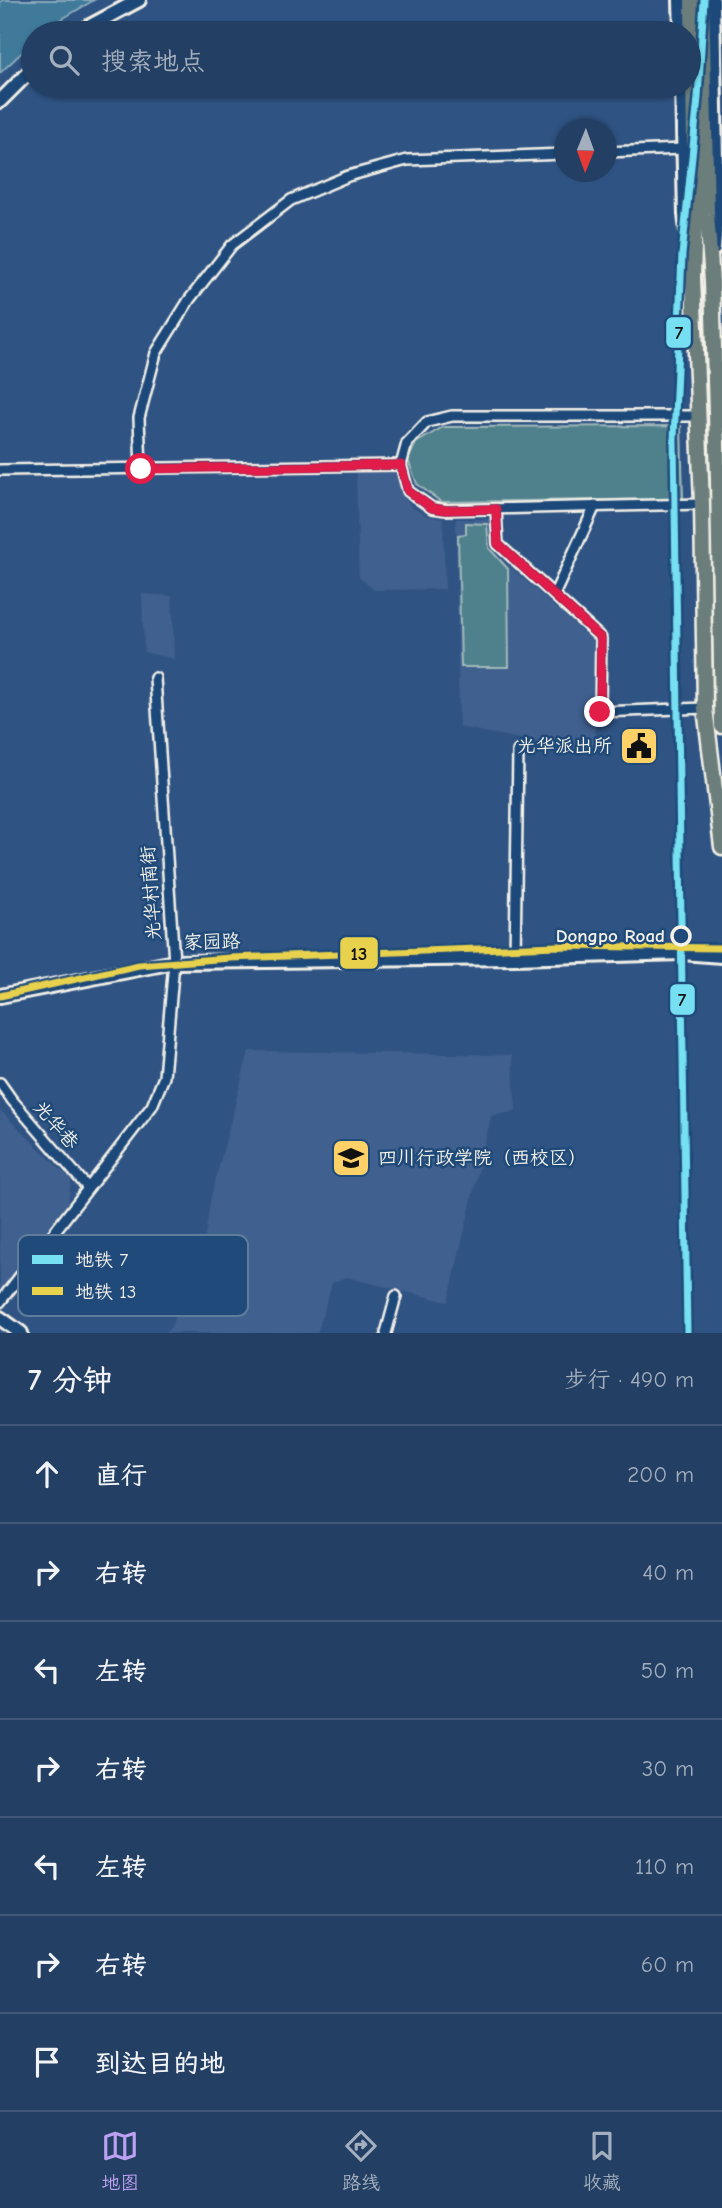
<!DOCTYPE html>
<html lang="zh">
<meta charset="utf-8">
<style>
:root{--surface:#233f63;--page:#2f4a6c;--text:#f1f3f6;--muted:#a3afbe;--line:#405878;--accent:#bca0f2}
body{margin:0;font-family:"Comic Neue","LXGW WenKai TC",sans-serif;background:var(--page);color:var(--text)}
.compass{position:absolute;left:554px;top:119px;width:63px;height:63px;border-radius:50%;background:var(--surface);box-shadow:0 2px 5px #0004;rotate:181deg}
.stop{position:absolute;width:21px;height:21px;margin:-16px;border:5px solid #e11d48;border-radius:50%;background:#fff}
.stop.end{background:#e11d48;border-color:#fff;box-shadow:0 2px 7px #0008}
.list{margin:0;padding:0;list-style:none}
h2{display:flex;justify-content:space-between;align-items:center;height:91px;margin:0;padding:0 28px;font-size:30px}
h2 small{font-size:23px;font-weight:400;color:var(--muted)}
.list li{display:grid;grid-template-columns:46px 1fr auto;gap:21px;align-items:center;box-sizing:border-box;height:98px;padding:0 28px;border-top:2px solid var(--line)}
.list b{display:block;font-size:26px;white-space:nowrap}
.list em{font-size:23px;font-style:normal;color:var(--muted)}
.icon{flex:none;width:38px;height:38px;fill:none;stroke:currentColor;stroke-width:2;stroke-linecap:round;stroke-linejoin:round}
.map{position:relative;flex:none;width:722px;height:1333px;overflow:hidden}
.search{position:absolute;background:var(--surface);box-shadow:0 2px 5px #0004;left:21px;right:21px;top:21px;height:77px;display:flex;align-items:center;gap:18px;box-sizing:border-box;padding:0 24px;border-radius:38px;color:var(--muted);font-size:26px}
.sheet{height:777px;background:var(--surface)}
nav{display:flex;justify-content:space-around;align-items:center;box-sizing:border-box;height:98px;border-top:2px solid var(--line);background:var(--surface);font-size:19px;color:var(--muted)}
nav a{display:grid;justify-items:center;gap:4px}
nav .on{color:var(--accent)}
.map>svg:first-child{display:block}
.built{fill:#41618f}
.green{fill:#4f818c;stroke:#a2b9ba;stroke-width:2}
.water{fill:#417a9b;stroke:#89aaba;stroke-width:2}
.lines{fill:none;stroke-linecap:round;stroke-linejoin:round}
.street-casing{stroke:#f4f1e8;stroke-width:14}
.secondary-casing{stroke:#f4f1e8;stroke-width:18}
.primary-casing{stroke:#f4f1e8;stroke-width:19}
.street{stroke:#1f4a7a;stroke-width:9}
.secondary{stroke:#1f4a7a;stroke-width:12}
.primary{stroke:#6c7e7c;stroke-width:14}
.metro-1-casing{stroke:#1f4a7a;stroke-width:12}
.metro-2-casing{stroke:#1f4a7a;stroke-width:12}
.metro-1{stroke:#76e0f2;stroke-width:7}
.metro-2{stroke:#e8d24d;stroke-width:7}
.route{stroke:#e11d48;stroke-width:9}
.stop-dot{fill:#1f4a7a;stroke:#f4f1e8;stroke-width:3.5}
.labels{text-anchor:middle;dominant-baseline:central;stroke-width:5;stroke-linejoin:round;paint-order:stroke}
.poi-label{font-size:19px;fill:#f4f1e8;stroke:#1f4a7a;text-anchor:end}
.street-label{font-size:19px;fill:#f4f1e8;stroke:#1f4a7a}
.stop-label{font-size:19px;font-weight:bold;fill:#f4f1e8;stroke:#1f4a7a;text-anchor:end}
.key{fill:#1f4a7a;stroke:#5f7c9b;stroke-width:2}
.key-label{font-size:19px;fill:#f4f1e8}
.line-badge{stroke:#1f4a7a;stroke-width:2.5}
.pale-badge-label{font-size:19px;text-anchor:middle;font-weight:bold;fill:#111}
</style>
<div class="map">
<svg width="722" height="1333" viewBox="0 0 722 1333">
<rect width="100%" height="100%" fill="#2f5484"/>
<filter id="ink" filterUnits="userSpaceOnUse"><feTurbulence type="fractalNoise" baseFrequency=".0143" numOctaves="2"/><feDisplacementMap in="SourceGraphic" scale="14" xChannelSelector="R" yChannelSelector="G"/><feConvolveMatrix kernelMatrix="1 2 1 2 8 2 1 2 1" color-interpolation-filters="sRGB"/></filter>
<g filter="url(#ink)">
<g class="built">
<path d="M398,472L404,496L411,507L428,516L443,519L445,589L374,590L359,577L356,473Z"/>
<path d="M456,519H490L491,550L595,643L596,754L459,727Z"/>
<path d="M142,594L172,596L174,659L144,652Z"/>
<path d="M249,1051L512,1055L516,1111L491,1116L448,1302L346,1277L332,1283L317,1333H166L171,1327L182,1298L179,1239L205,1238L210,1201Z"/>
<path d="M0,1110L71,1180L68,1202L3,1289L0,1290Z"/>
</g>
<g class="green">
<path d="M681,426L683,499L441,502L417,484L408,460L416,443L443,427Z"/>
<path d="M466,523L487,524L489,548L508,569L509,667H461L458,535L466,534Z"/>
</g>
<path class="water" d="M3,0H94L62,19L45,33H33V42L0,73V2Z"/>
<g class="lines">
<defs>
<g id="street">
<path d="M606,152L683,149"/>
<path d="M699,416H452L427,422L407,443L401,465L408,491L432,508L446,510L702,504"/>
<path d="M141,469L139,418L156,353L189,300L232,245L291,200L348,176L407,160L564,154"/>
<path d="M0,470L401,465"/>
<path d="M496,509L498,544L601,638L600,712L705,708"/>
<path d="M554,595L595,506"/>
<path d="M515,958L518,751"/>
<path d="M0,1083L12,1100L88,1188"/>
<path d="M0,1302L152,1106L164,1077L174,962L155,678"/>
<path d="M386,1333L396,1296"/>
</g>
<g id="secondary">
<path d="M680,0L681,33"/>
<path d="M713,0L717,214L714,249"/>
<path d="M77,33L139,0"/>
<path d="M682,86L685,214L689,250"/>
<path d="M0,101L33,68"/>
<path d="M0,996L174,962L515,958L682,953L722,956"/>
<path d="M0,1318L21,1333"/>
</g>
<g id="primary">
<path d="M692,0L695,215L693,278L702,504L705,708L722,847"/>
<path d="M702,1L707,215L712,281L718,479L722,726"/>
</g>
</defs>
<use href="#street" class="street-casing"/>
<use href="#secondary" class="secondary-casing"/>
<use href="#primary" class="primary-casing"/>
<use href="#street" class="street"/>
<use href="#secondary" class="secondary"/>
<use href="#primary" class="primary"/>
<defs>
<path id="metro-1" d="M687,1333L674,439L682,255L698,98L704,0"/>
<path id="metro-2" d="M0,996L139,965L230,958L558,946L722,948"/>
</defs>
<use href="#metro-1" class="metro-1-casing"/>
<use href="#metro-2" class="metro-2-casing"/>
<use href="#metro-1" class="metro-1"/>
<use href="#metro-2" class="metro-2"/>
</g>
</g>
<g class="lines" filter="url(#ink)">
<path class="route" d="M141,469L401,465L408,491L432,508L446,510L496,509L498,544L601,638L600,712"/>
</g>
<defs>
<symbol id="civic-square" viewBox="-11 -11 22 22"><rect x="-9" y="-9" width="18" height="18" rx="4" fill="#ffd166" stroke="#1f4a7a"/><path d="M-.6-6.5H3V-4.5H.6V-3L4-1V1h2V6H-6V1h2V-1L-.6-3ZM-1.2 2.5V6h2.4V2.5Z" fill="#111"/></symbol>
<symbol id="university-square" viewBox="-11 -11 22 22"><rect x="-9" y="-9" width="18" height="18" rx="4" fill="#ffd166" stroke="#1f4a7a"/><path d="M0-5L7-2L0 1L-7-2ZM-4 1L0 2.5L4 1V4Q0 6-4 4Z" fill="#111"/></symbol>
</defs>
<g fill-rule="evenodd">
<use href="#civic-square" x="617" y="724" width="44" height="44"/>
<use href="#university-square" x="329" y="1136" width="44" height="44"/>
</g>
<circle class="stop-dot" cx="681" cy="936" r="9"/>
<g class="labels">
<g class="poi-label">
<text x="612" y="746">光华派出所</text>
<text x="378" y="1158" text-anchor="start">四川行政学院（西校区）</text>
</g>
<g class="street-label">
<text transform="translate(151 893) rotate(-94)">光华村南街</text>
<text transform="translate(212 942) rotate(-1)">家园路</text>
<text transform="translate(56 1125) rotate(49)">光华巷</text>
</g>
<g class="stop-label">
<text x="665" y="936">Dongpo Road</text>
</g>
</g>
<rect x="18" y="1235" width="230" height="81" rx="10" class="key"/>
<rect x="32" y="1255" width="31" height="9" fill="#76e0f2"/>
<rect x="32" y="1287" width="31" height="8" fill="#e8d24d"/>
<g class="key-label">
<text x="75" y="1266">地铁 7</text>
<text x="75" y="1298">地铁 13</text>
</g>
<g class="line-badge">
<rect x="665" y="316" width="27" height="33" rx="7" fill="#76e0f2"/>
<rect x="339" y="936" width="40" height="34" rx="7" fill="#e8d24d"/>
<rect x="669" y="983" width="27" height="33" rx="7" fill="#76e0f2"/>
</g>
<g class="pale-badge-label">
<text x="679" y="339">7</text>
<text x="359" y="960">13</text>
<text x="682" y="1006">7</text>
</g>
</svg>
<svg class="compass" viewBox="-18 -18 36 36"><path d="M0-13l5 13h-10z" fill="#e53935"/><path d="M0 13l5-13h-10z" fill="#a3afbe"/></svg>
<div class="stop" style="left:141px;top:469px"></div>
<div class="stop end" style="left:600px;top:712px"></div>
<div class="search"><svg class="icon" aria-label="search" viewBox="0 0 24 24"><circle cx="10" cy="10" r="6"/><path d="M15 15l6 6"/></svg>搜索地点</div>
</div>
<section class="sheet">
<h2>7 分钟<small>步行 · 490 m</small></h2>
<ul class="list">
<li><svg class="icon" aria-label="ahead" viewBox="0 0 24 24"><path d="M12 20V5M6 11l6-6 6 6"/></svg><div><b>直行</b></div><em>200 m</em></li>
<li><svg class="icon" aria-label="right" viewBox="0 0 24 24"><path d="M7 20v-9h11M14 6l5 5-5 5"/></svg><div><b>右转</b></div><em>40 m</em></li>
<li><svg class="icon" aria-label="left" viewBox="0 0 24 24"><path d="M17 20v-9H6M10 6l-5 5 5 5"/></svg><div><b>左转</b></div><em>50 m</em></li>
<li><svg class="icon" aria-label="right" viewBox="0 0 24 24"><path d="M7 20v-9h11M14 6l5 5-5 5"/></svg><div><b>右转</b></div><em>30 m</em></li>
<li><svg class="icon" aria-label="left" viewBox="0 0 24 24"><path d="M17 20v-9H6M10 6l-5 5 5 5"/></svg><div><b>左转</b></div><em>110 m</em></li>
<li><svg class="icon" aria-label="right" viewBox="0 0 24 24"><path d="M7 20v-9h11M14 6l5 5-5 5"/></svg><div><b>右转</b></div><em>60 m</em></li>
<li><svg class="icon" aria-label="arrive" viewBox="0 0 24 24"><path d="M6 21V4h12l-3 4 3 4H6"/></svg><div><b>到达目的地</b></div></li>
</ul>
</section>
<nav>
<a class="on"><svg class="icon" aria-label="map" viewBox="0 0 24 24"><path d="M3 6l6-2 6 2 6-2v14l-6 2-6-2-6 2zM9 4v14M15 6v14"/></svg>地图</a>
<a><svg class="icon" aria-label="directions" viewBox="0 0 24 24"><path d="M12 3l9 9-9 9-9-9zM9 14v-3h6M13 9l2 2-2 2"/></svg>路线</a>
<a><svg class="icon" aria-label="saved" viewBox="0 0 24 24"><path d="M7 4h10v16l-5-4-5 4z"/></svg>收藏</a>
</nav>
